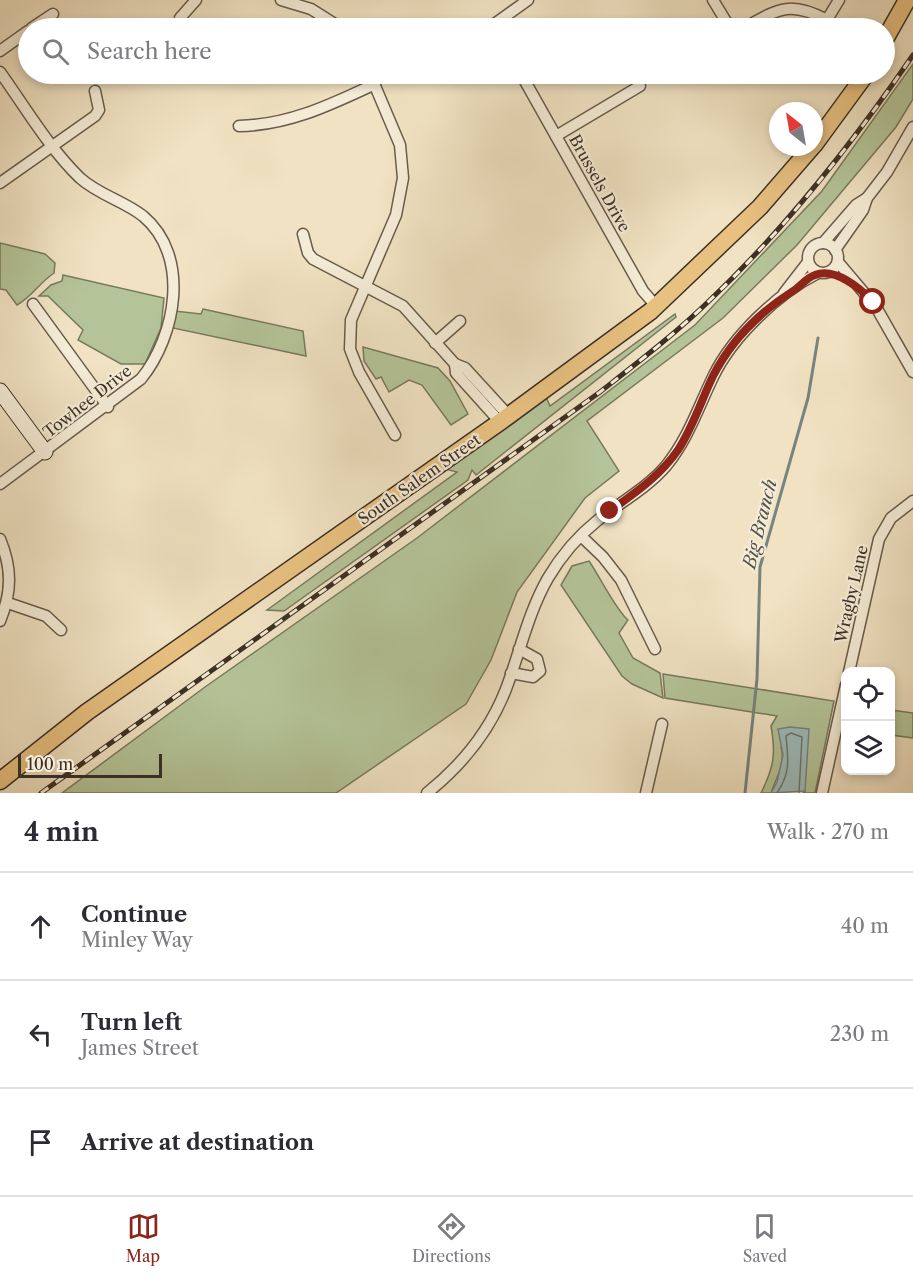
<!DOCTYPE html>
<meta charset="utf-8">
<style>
:root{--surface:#fff;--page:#f7f7f7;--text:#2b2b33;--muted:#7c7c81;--line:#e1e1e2;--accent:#8f2418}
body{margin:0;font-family:"Libre Caslon Text",serif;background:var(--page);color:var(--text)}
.controls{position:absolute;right:18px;bottom:18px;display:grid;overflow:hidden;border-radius:12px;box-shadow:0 3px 9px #0003}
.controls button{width:54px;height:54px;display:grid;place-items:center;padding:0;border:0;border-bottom:2px solid var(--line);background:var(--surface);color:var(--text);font:30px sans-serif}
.compass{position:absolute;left:769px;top:102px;width:54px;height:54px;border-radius:50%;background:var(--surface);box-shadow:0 3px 9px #0003;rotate:329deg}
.scale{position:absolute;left:18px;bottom:15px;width:144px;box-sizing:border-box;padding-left:6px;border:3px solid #3c3025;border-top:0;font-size:16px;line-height:21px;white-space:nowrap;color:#3c3025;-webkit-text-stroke:4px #f5ecd7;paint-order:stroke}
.stop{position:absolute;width:18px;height:18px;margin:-14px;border:4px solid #8f2418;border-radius:50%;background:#fff}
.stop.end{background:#8f2418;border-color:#fff;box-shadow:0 2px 6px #0008}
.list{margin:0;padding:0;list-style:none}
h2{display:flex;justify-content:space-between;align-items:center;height:78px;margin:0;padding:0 24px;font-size:26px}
h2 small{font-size:20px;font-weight:400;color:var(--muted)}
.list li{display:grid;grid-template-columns:39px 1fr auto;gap:18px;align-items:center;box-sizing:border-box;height:108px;padding:0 24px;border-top:2px solid var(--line)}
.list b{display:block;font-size:22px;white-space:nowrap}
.list p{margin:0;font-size:20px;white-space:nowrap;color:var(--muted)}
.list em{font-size:20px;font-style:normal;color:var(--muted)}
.icon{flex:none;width:33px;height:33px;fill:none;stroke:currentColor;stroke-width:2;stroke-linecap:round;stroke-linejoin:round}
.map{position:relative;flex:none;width:913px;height:793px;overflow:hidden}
.search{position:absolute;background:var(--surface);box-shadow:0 3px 9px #0003;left:18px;right:18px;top:18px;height:66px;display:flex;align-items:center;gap:15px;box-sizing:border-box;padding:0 21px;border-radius:33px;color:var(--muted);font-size:22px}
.sheet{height:402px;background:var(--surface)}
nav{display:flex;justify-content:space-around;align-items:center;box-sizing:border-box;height:84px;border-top:2px solid var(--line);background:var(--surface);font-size:16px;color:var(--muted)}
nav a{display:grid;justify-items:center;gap:3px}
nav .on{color:var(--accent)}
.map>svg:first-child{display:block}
.green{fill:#b4c498;stroke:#787a5e;stroke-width:1.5}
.water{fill:#9ebcbd;stroke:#778480;stroke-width:1.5}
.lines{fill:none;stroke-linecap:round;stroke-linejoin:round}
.shore{stroke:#6d7671;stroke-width:1.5}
.stream{stroke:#778480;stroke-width:3}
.street-casing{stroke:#695c4c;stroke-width:13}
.secondary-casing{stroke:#3c3025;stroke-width:17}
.primary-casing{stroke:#3c3025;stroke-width:19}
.street{stroke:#f5ecd7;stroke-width:10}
.secondary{stroke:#f5ecd7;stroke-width:15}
.primary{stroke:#e8c181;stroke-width:16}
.rail-casing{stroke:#3c3025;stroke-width:5}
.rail{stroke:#f5ecd7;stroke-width:3;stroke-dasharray:9;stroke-linecap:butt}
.route{stroke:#8f2418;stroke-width:8}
.labels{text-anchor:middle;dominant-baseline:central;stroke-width:4.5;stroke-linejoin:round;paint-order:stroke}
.street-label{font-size:16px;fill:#3c3025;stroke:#f5ecd7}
.water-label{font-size:18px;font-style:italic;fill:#54534b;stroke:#f5ecd7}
</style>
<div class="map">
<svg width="913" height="793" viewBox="0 0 913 793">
<rect width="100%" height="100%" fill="#f0e2c2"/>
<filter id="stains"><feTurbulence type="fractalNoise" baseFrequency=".00333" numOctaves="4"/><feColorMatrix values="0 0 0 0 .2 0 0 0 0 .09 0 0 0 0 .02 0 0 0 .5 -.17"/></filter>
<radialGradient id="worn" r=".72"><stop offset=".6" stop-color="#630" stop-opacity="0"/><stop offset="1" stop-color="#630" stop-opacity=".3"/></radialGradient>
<g class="green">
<path d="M913,64V99L896,127L797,245L723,318L587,421L619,471L585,498L517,592L491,660L466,704L336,793H62L205,687L417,538L695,325L822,191Z"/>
<path d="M0,243L45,254L55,263L54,273C39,283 33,296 17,305L6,290L0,289Z"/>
<path d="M63,275L164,298L161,328L145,364H121L78,340L83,330L48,296H39L51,285L62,281Z"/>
<path d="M203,309L303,331L306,356L173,328L175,311L201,314Z"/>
<path d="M675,314L676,317L476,475L472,470L468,480L284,611L267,610L457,472L445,469L546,397L550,406Z"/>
<path d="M363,347L438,368L450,381L468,414L451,425L422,385L409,380L389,392L381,377L376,379L364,361Z"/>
<path d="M589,561C600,577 616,610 628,620L619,633L633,658L660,673L663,698L632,684L622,676L561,585L572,566Z"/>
<path d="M663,674L834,701L815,793H803L805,791L781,747C786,765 776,777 771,793H761C774,767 776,754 771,726L777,716L665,698Z"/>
<path d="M891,710L913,713V738L891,735Z"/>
</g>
<path class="water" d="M790,727L809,729L805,791L771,793L777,782L783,755L778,729Z"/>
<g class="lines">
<path class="shore" d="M777,793C791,772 788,759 786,736L791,733L802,737L799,793"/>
<path class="stream" d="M745,793L757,679L760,567L808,398L818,338"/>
<defs>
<g id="street">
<path d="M281,0L311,9L341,28"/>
<path d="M713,0L730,28"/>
<path d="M180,18L196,0"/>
<path d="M32,28L53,14"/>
<path d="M495,28L493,25L528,0"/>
<path d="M744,28C778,9 790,0 827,20"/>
<path d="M822,28L839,0"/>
<path d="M0,51L28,31"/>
<path d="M0,72C25,107 49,148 80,178C99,195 124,201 143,216C191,256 176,336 141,379L0,484"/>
<path d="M370,74L400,145L403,178L396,215L351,320L350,349L359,372L395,435"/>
<path d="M521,74L643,291L656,306"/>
<path d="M239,126C289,125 330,105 375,84"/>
<path d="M556,136L640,86"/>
<path d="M0,183L95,116L99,110L95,91"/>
<path d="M303,234L308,253L313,259L403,306L455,364L465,368L509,416"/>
<circle cx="823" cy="258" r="15"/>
<path d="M823,243L856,205L867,198"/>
<path d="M835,250L863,210L867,198L887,172L913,127"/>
<path d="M838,262L876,307L913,372"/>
<path d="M784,293L808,262"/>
<path d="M33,304L108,407"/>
<path d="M435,343L460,321"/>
<path d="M455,364L456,373L500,422"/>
<path d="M581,536L603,557L621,580L655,649"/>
<path d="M0,539C12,568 12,592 0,621"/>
<path d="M8,603L46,616L61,630"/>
<path d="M849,672L879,539L891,518L913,501"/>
<path d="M511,673L533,677L540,671L537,659L519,649"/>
<path d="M427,793C462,765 490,730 506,689C520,652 528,613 548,578C561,556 578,536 598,520C621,502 647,488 666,466C688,439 698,408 713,377C732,337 778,293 818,273"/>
<path d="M646,793L662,724"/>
<path d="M822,793L846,685"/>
</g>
<path id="secondary" d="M0,391L45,452"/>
<g id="primary">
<path d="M884,41L907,0"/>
<path d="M814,145L866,74"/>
<path d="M0,781L87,712L500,422L651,311L760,207L812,147"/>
</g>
</defs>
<use href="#street" class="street-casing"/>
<use href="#secondary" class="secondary-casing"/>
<use href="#primary" class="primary-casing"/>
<use href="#street" class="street"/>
<use href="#secondary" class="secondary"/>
<use href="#primary" class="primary"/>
<defs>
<path id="rail" d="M41,793L600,392C637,363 675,334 709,301C787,227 852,144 913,55"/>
</defs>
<use href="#rail" class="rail-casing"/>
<use href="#rail" class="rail"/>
</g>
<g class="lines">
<path class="route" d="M610,511C635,493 660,476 678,450C693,427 701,401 713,376C731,341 760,312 793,291C801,286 806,278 815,275C835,267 860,288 873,302"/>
</g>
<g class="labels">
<g class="street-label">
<text transform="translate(600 183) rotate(61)">Brussels Drive</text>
<text transform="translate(87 401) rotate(-38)">Towhee Drive</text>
<text transform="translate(419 479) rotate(-35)">South Salem Street</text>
<text transform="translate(851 594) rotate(-77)">Wragby Lane</text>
</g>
<g class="water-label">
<text transform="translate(760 524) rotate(-76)">Big Branch</text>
</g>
</g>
<rect width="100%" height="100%" filter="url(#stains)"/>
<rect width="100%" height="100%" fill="url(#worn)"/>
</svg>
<div class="controls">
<button><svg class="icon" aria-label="locate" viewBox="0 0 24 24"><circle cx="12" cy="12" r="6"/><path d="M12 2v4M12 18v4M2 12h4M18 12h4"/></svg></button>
<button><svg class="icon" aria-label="layers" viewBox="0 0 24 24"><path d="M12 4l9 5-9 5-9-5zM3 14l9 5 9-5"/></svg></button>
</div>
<svg class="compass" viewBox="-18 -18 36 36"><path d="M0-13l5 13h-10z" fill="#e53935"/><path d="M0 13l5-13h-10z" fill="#7c7c81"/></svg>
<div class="scale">100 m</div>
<div class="stop" style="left:873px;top:302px"></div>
<div class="stop end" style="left:610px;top:511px"></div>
<div class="search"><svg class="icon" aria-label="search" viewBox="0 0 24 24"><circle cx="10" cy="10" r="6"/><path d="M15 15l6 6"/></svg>Search here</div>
</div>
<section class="sheet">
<h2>4 min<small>Walk · 270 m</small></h2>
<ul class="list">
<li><svg class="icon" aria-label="ahead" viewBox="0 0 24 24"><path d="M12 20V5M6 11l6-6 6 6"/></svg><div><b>Continue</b><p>Minley Way</p></div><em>40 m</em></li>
<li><svg class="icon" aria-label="left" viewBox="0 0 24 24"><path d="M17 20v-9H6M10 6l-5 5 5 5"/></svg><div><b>Turn left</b><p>James Street</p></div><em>230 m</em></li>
<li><svg class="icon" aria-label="arrive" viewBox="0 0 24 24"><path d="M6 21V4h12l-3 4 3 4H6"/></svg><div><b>Arrive at destination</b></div></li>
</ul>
</section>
<nav>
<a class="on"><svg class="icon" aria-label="map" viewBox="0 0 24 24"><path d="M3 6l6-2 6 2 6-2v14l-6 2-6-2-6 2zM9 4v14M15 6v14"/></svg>Map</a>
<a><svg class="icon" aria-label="directions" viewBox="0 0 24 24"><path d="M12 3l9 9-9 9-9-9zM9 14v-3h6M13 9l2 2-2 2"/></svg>Directions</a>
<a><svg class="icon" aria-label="saved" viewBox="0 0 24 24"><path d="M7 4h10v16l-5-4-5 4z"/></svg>Saved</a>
</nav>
